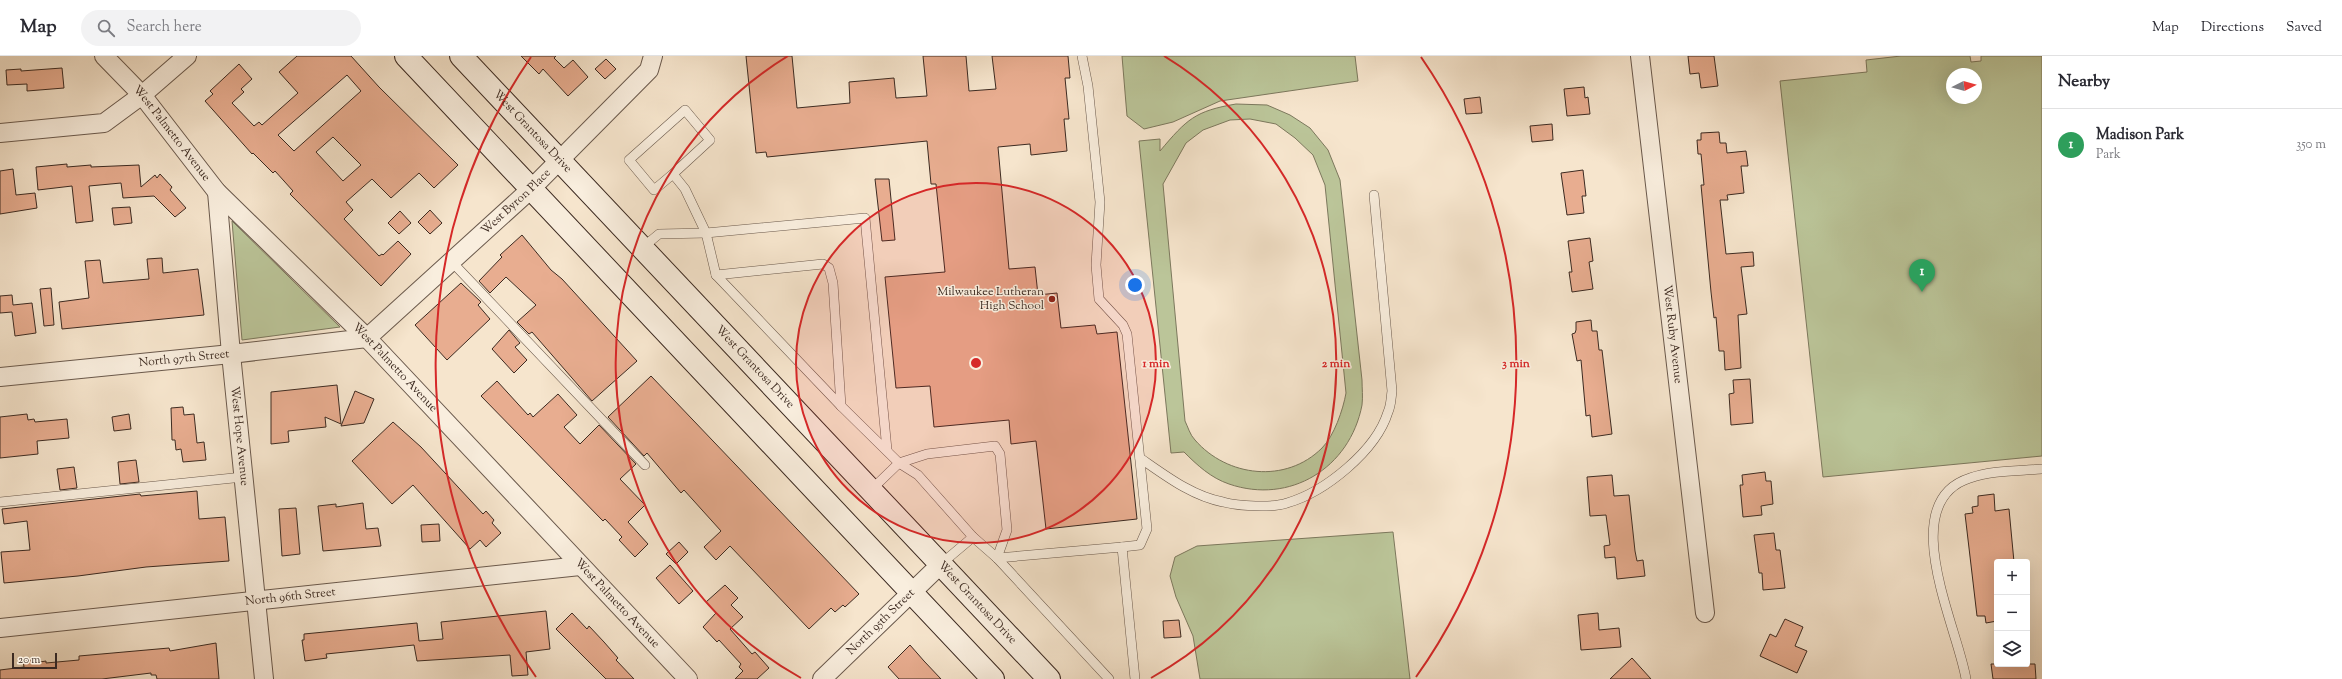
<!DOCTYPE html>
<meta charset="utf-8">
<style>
:root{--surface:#fff;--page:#f2f2f3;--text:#2b2b33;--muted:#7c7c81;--line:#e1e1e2;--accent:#8f2418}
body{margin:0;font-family:"Sorts Mill Goudy",serif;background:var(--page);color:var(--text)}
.controls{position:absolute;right:12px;bottom:12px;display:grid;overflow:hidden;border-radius:4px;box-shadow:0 4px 16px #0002}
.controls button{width:36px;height:36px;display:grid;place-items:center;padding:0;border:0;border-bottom:1px solid var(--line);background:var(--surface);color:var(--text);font:20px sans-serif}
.compass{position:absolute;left:1946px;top:12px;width:36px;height:36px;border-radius:50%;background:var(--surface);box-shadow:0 4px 16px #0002;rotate:84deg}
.scale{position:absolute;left:12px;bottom:10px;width:45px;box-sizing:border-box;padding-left:4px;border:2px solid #3c2a21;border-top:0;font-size:11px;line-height:14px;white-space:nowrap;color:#3c2a21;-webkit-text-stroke:3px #f9eede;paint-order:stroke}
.you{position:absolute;left:1135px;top:229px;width:14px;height:14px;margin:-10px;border:3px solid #fff;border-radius:50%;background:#1a73e8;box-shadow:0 0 0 6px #1a73e833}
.badge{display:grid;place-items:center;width:26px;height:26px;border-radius:50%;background:var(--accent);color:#fff;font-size:13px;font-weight:700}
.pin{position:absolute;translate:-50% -33px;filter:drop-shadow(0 1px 2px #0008)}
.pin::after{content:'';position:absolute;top:21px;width:14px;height:12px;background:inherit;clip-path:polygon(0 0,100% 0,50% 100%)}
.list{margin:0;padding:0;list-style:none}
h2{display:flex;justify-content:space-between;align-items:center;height:52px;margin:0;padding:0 16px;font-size:17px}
h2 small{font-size:13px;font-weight:400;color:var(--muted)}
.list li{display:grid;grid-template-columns:26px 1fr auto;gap:12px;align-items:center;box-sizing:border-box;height:72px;padding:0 16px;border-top:1px solid var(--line)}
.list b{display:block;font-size:15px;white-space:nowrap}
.list p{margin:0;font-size:13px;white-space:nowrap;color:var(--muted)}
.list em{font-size:13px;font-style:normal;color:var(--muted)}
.icon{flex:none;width:22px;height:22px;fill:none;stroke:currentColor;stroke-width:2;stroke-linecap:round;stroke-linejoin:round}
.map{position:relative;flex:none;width:2042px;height:623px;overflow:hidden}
header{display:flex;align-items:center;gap:24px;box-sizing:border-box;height:56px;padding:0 20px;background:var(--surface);border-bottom:1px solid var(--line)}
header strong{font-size:19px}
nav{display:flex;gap:22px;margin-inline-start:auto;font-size:14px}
.search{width:280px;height:36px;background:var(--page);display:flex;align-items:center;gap:10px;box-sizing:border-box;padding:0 14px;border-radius:22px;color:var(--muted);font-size:15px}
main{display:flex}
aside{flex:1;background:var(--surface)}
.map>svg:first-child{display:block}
.green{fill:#bbc599;stroke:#7c785d;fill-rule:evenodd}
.building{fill:#e8ad90;stroke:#3c2a21;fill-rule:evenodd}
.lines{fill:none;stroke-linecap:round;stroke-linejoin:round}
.lane-casing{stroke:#6a594c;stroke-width:10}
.street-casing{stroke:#6a594c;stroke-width:20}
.secondary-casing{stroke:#3c2a21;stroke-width:24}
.lane{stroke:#f9eede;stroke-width:9}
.street{stroke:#f9eede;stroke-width:18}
.secondary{stroke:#f9eede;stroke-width:22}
.ring{fill:none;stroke:#d62828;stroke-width:2}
.poi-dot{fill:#8f2418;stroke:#f9eede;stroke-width:1.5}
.labels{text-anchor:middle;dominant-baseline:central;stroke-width:3;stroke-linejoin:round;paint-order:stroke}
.street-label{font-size:12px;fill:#3c2a21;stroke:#f9eede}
.poi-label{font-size:12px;fill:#3c2a21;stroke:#f9eede;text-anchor:end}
.centre{fill:#d62828;stroke:#f9eede;stroke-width:2}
.ring-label{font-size:12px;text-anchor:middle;font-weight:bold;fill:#d62828;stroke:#f9eede;stroke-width:3;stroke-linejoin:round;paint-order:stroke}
</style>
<header>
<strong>Map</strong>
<div class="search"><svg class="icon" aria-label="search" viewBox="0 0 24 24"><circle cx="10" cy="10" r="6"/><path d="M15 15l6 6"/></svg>Search here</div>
<nav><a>Map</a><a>Directions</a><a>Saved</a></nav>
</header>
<main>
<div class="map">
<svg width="2042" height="623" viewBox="0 0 2042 623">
<rect width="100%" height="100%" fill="#f6e5cd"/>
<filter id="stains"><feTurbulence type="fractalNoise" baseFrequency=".005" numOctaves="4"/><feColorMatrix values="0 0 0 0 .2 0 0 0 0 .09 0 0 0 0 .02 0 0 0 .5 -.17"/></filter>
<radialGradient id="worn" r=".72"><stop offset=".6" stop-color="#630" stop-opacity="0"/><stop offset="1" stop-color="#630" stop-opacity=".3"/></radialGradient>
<g class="green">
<path d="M1122,0H1355L1358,25L1220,45L1173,66L1144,73L1127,60Z"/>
<path d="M1901,0H1970L1971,6L1981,5V0H2042V400L1823,421L1780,25L1867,16L1866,4ZM1952,18H1976V42H1952Z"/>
<path d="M1236,48L1267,49L1290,59L1310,72L1328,94L1340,124L1362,324C1362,332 1363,341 1362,349C1350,412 1290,449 1229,428C1211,422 1197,409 1184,396L1171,397L1139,85L1160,83V95C1187,63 1195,55 1236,48ZM1250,63L1276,68L1295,82L1313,99L1325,129L1346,337C1343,354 1334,380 1322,392C1286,428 1227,421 1195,384C1190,379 1188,371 1185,365L1163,128L1186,87L1203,74L1230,64Z"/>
<path d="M232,165L340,271L242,284Z"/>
<path d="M1393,476L1410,623H1200L1193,580L1176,541L1170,520L1175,501L1197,490Z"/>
</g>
<g class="building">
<path d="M297,0H351L379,31L458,109L434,132L419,117L391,142L372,123L346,146L353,154L344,163L379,200L382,198L383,199L398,185L411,198L381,230L290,138L293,135L275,115L273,117L253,97L252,98L205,45L213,38L210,35L239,8L252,23L241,33L244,36L232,47L254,70L259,66L262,69L298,37L279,16ZM347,19L361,35L294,95L278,79ZM333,81L361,109L343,125L316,96Z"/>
<path d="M521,0H556L554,2L564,12L573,4L588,21L568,40L543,13L539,18Z"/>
<path d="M746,0H792L797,52L850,47L849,26L894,22L896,42L927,40L923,0H966L969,35L996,33L992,0H1068L1070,22H1065L1069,63H1064L1067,95L1031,99L1030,88L998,91L1009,213L1035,211L1038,239L1057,237L1061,272L1095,269L1097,278L1117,276L1137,463L1046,473L1036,385L1011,388L1009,364L934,371L930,330L896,332L885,221L945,216L936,128H931L927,85L767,101L766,96L756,97Z"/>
<path d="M1688,0H1714L1718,30L1701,32L1699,17L1690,18Z"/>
<path d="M606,3L616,13L605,23L595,13Z"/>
<path d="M62,12L64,32L27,35V28L7,29L6,14L21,13V15Z"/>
<path d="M1584,31L1585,42L1588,41L1590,58L1567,60L1564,33Z"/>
<path d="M1480,41L1482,57L1466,58L1464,43Z"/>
<path d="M1552,68L1553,84L1532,86L1530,70Z"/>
<path d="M1719,76L1720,87H1726L1727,97L1746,95L1748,110H1741L1744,137L1727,139L1728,144H1720L1726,198L1753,196L1754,210L1741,211L1747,258L1738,259L1741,312L1725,314L1724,295H1719L1716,261L1714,262L1711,236L1701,129H1704L1701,98H1698L1697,84H1701V77Z"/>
<path d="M67,108V111L91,109V111L139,109L141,131L155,119L157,122L160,118L172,131L170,134L186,152L175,161L154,140L123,142L121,127L89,130L93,165L76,167L72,130L38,134L36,111Z"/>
<path d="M13,113L16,139L35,137L37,152L0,158V115Z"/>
<path d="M1583,114L1586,140H1582L1584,157L1567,159L1561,117Z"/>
<path d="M875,123H889L895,184L882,185Z"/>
<path d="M130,151L132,167L114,169L112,152Z"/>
<path d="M430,154L442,167L430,178L418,166Z"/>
<path d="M400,155L411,167L399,178L388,167Z"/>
<path d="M522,179L551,214L562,223L637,305L592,345L532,276L529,278L517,266L536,249L506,221L490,237L479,225L502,201L500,199Z"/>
<path d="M1590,182L1593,205L1589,206L1593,233L1572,236L1569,216H1572L1568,185Z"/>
<path d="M162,202L163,217L198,213L204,259L62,273L59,246L89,242L85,205L100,204L103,227L149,223L147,203Z"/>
<path d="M461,227L481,246L478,249L490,263L447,304L415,269Z"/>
<path d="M51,232L54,269L44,270L40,233Z"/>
<path d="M12,239L13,249L32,247L36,277L15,280L12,256L0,257V240Z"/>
<path d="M1591,264L1592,275H1597L1599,294H1602L1612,378L1592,381L1590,359L1586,360L1581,304L1577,305L1572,278L1575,277L1576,274V266Z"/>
<path d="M509,274L520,287L515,291L527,304L514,317L492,293Z"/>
<path d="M651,320L859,538L845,551L843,549L835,556L831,552L809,573L730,490L716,504L704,491L721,475L684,434L681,437L647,397L644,400L608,361Z"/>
<path d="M1750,323L1753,367L1731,369L1729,338L1734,337L1733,324Z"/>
<path d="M497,325L528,359L530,357L533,361L558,338L577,359L564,371L580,388L599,369L636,408L620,423L645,449L628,466L648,488L635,501L619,484L622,481L605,463L603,465L481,340Z"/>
<path d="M337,329L341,368L325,361L326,371L288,375L289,386L271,388V336Z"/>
<path d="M355,335L374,343L364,367L341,370Z"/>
<path d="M183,351L184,359L194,358L197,387L204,386L206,404L183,406L181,393L176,394L175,384H172L171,352Z"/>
<path d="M27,358L28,364L34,363L35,366L67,363L69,382L37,385L38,398L0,402V361Z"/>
<path d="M129,358L131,373L114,375L112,361Z"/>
<path d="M393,366L421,391L483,458L486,455L494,464L492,467L501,477L486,491L480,484L470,493L413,429L392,448L352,405Z"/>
<path d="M136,404L139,426L120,428L118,406Z"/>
<path d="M74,411L77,432L60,434L57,413Z"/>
<path d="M1765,416L1766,425H1771L1773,448L1761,450L1762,459L1743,461L1740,429H1743L1742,419Z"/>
<path d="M1612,419L1614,440L1629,439L1635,495L1637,505L1643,504L1645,520L1617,523L1615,501L1605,502L1604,490L1610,489L1606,459L1590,460L1587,421Z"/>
<path d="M197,435L199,463L225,461L229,505L146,511L78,520L4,527L1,496L30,494L27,465L4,468L2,453L140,438L141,440Z"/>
<path d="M1994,438L1995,455L2009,453L2014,506H1997V565L1986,567L1985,560H1977L1965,458L1973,457L1972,451L1978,450V440Z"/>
<path d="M363,447L366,473L378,472L381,490L323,495L318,450L336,448V451Z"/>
<path d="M296,452L300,498L282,500L279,453Z"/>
<path d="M439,468L440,485L422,486L421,469Z"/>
<path d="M1774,477L1776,494H1780L1785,532L1763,534L1762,517H1759L1754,479Z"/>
<path d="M679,486L688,496L676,508L666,498Z"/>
<path d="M670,509L693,535L679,548L656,522Z"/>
<path d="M725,529L738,542L731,549L743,561L730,573L752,598L755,596L769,612L757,623H735L743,615L739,611L741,608L719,584L717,586L703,571L716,557L706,546Z"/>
<path d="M546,555L550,593L526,596L528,619L512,620L510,599L417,605L414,589L326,598L327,602L305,605L302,584H304V578L417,567L419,585L443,583L441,566Z"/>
<path d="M572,557L587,573L589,570L604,586L618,602L616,604L634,623H606L556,573Z"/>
<path d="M1598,557L1599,574L1619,572L1621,591L1581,594L1578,559Z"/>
<path d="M1785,563L1803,571L1795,590L1807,595L1797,617L1760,600L1770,578L1776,581Z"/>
<path d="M1179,564L1181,581L1164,582L1163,565Z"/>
<path d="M216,587L219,623H157L156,619H151V617L102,623H0V614L24,611L23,605L40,603V606L46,605V607L79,604V600L169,592L170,595Z"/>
<path d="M910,589L924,605L941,623H899L888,611Z"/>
<path d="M1632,602L1651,623H1610Z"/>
<path d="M1991,608H2035L2036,623H1993Z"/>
</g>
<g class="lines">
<defs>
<g id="lane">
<path d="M1082,0L1088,30L1100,146L1096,209L1099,243L1123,269L1127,278L1147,473L1140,489L1122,491"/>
<path d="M673,118L710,84L685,54L629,104L654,134L673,118L685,133L706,177L716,219L841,350L899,407L918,419L973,481L997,502L1109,623"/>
<path d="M642,192L659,178L706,177L865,162L887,394"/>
<path d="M451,205L645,409"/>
<path d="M716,219L823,208L829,212L833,227L841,350"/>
<path d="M1140,402C1166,420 1192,440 1223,446C1238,450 1273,452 1287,447C1325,436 1376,395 1388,356C1391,350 1391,342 1392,335L1374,139"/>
<path d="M871,434L899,407L927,398L995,390L1000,398L1007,474L997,502"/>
<path d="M0,446L243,421"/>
<path d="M997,502L1122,491L1135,623"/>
<path d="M941,508L973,481"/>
<path d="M1966,623C1958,572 1894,446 1970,422C1992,414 2019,415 2042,413"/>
</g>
<g id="street">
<path id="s1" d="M104,0L142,39L217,136L367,282L688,623"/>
<path id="s2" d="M1640,0L1705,557"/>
<path d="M0,77L104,67L142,39L187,0"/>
<path id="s3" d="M217,136L231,298L264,623"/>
<path id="s4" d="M0,321L231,298L367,282L531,133L649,14L653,0"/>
<path id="s5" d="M0,572L580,510"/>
<path id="s6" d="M822,623L940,509"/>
</g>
<g id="secondary">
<path d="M406,0L993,623"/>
<path id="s7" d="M461,0L1049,623"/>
</g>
</defs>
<use href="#lane" class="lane-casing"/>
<use href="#street" class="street-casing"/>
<use href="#secondary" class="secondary-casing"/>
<use href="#lane" class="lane"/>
<use href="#street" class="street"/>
<use href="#secondary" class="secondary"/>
</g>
<circle cx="976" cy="307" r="180" fill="#d62828" fill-opacity=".12"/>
<g class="ring">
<circle cx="976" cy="307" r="180"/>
<path d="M801 622A360 360 0 0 1 788 0M1164 0A360 360 0 0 1 1151 622"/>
<path d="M536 621A540 540 0 0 1 531 1M1421 1A540 540 0 0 1 1416 621"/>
</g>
<circle class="poi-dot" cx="1052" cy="243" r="4"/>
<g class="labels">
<g class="street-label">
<text stroke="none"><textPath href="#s7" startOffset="104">West Grantosa Drive</textPath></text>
<text stroke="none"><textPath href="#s1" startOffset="103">West Palmetto Avenue</textPath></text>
<text stroke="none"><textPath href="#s4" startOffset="571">West Byron Place</textPath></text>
<text stroke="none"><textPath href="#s2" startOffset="280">West Ruby Avenue</textPath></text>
<text stroke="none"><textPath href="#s4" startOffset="185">North 97th Street</textPath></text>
<text stroke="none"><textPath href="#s1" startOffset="427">West Palmetto Avenue</textPath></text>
<text stroke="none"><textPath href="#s7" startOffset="428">West Grantosa Drive</textPath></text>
<text stroke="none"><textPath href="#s3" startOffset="245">West Hope Avenue</textPath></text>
<text stroke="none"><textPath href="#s5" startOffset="292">North 96th Street</textPath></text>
<text stroke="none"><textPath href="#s7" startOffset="752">West Grantosa Drive</textPath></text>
<text stroke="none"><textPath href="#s1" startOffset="751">West Palmetto Avenue</textPath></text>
<text stroke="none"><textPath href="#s6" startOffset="82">North 95th Street</textPath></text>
</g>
<g class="poi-label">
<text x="1044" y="236">Milwaukee Lutheran<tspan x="1044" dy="14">High School</tspan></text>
</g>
</g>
<circle cx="976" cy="307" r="6" class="centre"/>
<g class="ring-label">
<text x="1156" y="311">1 min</text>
<text x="1336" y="311">2 min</text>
<text x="1516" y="311">3 min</text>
</g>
<rect width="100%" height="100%" filter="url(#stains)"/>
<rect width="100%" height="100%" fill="url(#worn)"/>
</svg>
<div class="controls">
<button>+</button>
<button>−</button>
<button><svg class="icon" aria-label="layers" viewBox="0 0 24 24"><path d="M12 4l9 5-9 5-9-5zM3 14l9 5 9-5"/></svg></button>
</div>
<svg class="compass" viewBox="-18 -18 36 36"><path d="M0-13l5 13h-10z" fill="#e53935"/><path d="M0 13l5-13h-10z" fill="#7c7c81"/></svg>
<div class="scale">20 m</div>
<div class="you"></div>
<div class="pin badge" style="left:1922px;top:236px;background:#2e9e5b">1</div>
</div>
<aside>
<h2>Nearby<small></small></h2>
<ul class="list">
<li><span class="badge" style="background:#2e9e5b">1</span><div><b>Madison Park</b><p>Park</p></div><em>350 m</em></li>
</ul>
</aside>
</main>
